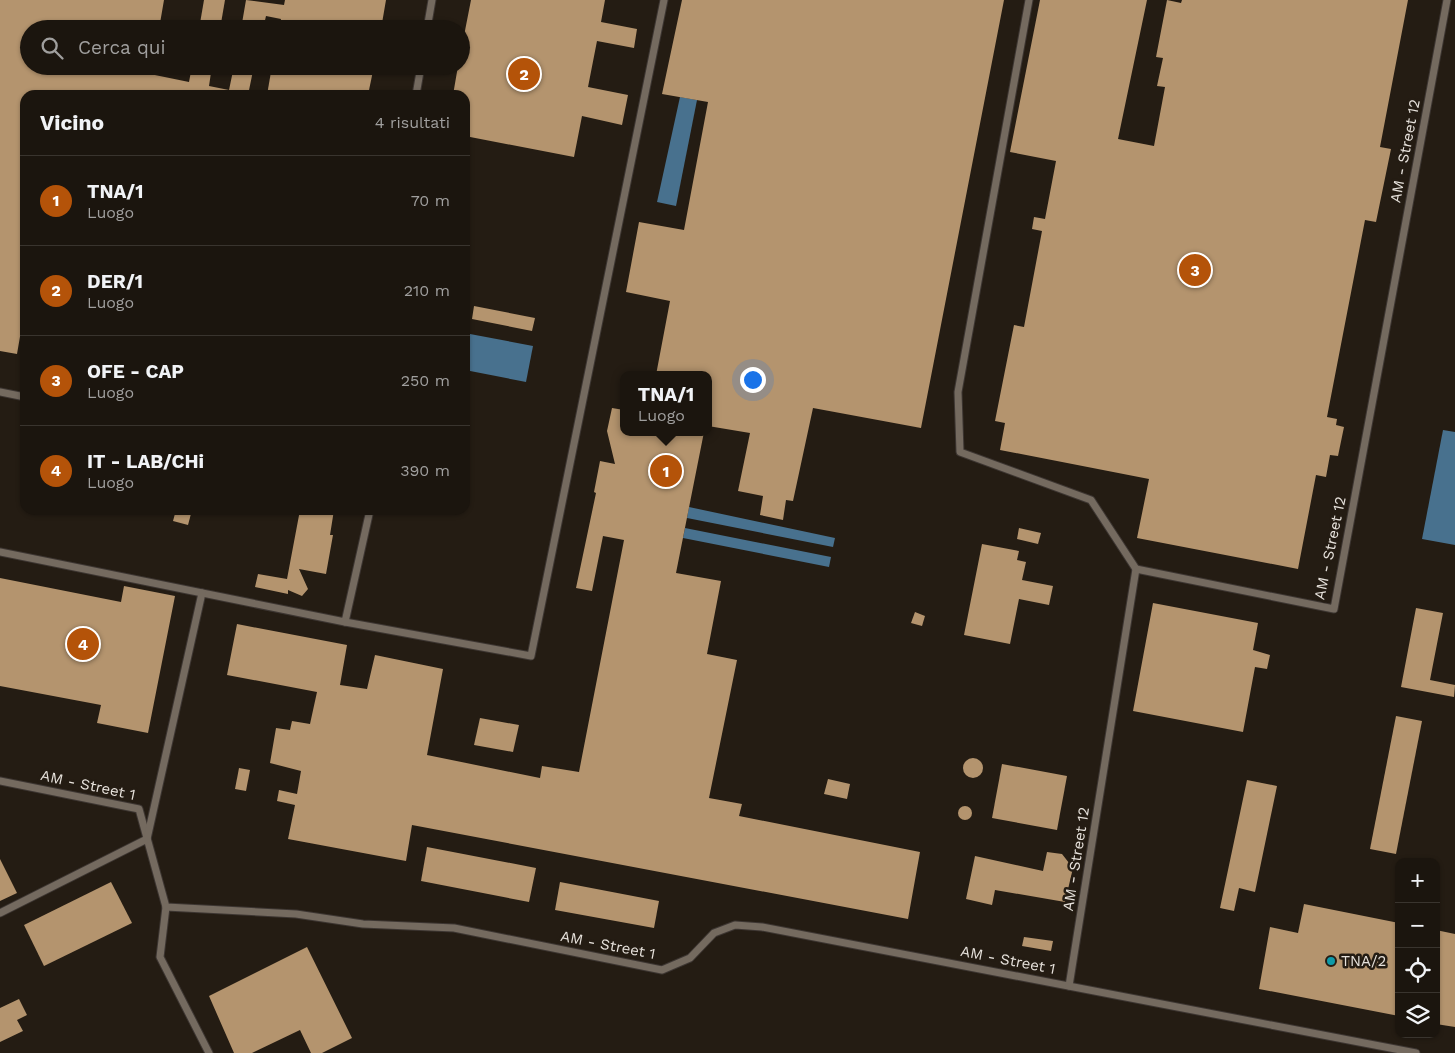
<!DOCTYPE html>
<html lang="it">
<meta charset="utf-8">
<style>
:root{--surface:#1b150e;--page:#28221c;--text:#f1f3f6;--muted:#a09f9e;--line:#39342e;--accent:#b45309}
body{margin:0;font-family:"Work Sans",sans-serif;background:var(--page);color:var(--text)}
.controls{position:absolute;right:15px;bottom:15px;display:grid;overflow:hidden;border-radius:10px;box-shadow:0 1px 4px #0004}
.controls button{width:45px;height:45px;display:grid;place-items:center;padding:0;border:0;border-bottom:1px solid var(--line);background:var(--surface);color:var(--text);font:25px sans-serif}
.you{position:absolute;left:752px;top:379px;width:18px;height:18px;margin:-12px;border:4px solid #fff;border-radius:50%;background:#1a73e8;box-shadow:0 0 0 8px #1a73e833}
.badge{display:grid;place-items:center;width:32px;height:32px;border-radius:50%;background:var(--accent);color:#fff;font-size:16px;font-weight:700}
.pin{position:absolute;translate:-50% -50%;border:2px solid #fff;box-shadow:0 1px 5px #0006}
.popup{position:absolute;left:620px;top:371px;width:92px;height:65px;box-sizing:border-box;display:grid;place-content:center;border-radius:10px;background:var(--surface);filter:drop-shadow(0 1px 4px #0005);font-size:16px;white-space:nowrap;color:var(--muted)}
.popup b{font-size:19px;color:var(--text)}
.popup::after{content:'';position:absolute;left:50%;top:100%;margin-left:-10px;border:10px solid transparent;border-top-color:var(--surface)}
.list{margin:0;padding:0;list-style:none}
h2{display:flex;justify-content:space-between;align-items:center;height:65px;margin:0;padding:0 20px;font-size:21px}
h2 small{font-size:16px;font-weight:400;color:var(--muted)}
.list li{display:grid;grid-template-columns:32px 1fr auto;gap:15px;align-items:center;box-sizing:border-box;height:90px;padding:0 20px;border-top:1px solid var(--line)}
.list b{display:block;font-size:19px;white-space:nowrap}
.list p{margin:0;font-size:16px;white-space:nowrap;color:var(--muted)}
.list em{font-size:16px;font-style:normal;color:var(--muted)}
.icon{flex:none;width:28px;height:28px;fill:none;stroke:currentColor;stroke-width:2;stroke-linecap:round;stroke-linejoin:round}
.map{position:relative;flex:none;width:1455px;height:1053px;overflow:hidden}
.search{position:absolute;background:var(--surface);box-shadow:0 1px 4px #0004;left:20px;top:20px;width:450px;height:55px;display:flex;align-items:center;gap:12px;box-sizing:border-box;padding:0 18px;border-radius:28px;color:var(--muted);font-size:19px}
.panel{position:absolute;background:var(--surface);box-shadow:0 1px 4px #0004;left:20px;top:90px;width:450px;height:425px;border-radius:15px}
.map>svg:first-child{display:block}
.water{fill:#48718e}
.building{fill:#b4946e}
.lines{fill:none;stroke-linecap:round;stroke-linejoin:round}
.service-casing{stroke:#3d3632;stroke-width:9}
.service{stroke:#746a5f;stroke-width:7}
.culture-dot{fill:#0f9aa8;stroke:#241c13;stroke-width:2}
.labels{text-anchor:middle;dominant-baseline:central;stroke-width:5;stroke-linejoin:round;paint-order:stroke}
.street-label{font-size:15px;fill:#e7e2dc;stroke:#241c13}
.poi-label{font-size:15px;fill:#e7e2dc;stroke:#241c13;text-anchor:start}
</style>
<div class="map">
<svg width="1455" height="1053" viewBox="0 0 1455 1053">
<rect width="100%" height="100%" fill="#241c13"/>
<g class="water">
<path d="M680,97L697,100L676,206L657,202Z"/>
<path d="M470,334L533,346L526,382L465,370Z"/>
<path d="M1443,430L1455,432V545L1422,539Z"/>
<path d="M689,507L835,538L833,547L687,518Z"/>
<path d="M685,528L831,557L829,567L683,538Z"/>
</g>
<g class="building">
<path d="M0,0H164L159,29H29V66H151L150,74L189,82L192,66H212L209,86L229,90L234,66H254L248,95H25V332L21,331L17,354L0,351Z"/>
<path d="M204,0H225L220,29H199Z"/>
<path d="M246,0L284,5L285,0H386L381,29H279L281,19L266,16L263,29H241Z"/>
<path d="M471,0H605L601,22L637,29L634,48L597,41L588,87L628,95L622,125L582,116L574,157L465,136V95H453L458,66H461V51Z"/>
<path d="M682,0H1004L921,428L813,408L793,501L786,500L783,520L760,515L763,496L738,491L750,433L708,426V375H656L670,301L626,292L639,222L684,230L708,102L662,94Z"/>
<path d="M1040,0H1147L1118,139L1154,146L1165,87L1157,86L1163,58L1156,57L1167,0L1181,3L1182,0H1408L1380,147L1391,149L1376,222L1365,220L1327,417L1337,419L1336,425L1344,427L1338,456L1330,455L1326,477L1316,475L1298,569L1137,538L1149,479L1000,450L1005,423L995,421L1014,325L1024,327L1042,231L1032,229L1034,217L1045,219L1056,161L1010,152Z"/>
<path d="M272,66H374L368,95H267Z"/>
<path d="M474,306L535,318L532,331L472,319Z"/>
<path d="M612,408L624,410V432H704L676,573L721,581L707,654L737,660L709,798L742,804L739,816L920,852L908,919L412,825L406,861L288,839L295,805L277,801L279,790L297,794L301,771L270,763L276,728L290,730L292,721L310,724L317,692L227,675L237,624L347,645L340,685L367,689L375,655L443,669L427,755L540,778L542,766L579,772L624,540L603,536L592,591L576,588L596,493L594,492L600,461L615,464L607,431Z"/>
<path d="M176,510H192L188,525L173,521Z"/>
<path d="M300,510H334L330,535H333L326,574L299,569L308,589L302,596L288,590V594L255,587L258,574L287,579Z"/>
<path d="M1019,528L1041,533L1038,544L1017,539Z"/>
<path d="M982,544L1019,551L1017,560L1026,562L1022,580L1053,586L1049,605L1019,599L1010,644L964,635Z"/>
<path d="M0,578L121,602L124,586L175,596L148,733L97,723L101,705L0,686Z"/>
<path d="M1153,603L1258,623L1253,650L1270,655L1267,669L1255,667L1243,732L1133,711Z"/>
<path d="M1416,608L1443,613L1430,680L1455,685L1454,697L1401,687Z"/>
<path d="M915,612L925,616L922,626L911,623Z"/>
<path d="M1396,716L1422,721L1396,854L1370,849Z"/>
<path d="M480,718L519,725L513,752L474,745Z"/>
<circle cx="973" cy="768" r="10"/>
<path d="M1002,764L1067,776L1057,830L992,818Z"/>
<path d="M239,768L250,770L246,791L235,789Z"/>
<path d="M828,779L850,784L847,799L824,794Z"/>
<path d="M1247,780L1277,786L1255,892L1239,888L1234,911L1220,908Z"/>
<circle cx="965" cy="813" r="7"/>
<path d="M427,847L536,868L529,902L421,881Z"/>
<path d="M1047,852L1062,854L1073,868L1065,902L995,890L992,905L966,899L975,856L1043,871Z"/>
<path d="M0,859L17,893L0,901Z"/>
<path d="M111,882L132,923L44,966L24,925Z"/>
<path d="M560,882L659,901L654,928L555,910Z"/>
<path d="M1304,904L1399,923V1016L1259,989L1270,927L1298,933Z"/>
<path d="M1436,930L1455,934V1027L1436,1024Z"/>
<path d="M1024,937L1053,941L1051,951L1022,946Z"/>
<path d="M307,947L352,1038L322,1053H311L300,1030L252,1053H234L209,996Z"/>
<path d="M19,999L27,1015L17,1020L23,1031L0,1042V1008Z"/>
</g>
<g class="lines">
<defs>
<g id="service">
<path d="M1029,0L958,392L960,452L1091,500L1136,569"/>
<path d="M427,29L432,0"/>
<path d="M416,95L421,66"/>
<path d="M0,392L25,397"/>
<path d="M0,552L345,622L370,510"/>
<path d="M345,622L531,656L664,0"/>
<path d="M0,781L139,809L166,907L296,914L363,924L454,928L662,970L690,958L714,933L735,925L762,927L1416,1053"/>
<path d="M166,907L160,957L209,1053"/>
<path d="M0,913L147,839L202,593"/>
<path d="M1069,986L1136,569L1334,609L1447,0"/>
</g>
</defs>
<use href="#service" class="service-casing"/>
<use href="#service" class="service"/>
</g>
<circle class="culture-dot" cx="1331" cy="961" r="5"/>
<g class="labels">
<g class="street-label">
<text transform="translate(1405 151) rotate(-79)">AM - Street 12</text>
<text transform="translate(1330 548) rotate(-78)">AM - Street 12</text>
<text transform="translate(88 785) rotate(12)">AM - Street 1</text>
<text transform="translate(1076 859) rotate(-81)">AM - Street 12</text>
<text transform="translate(608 945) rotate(11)">AM - Street 1</text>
<text transform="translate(1008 960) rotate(11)">AM - Street 1</text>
</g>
<g class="poi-label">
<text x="1341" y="961">TNA/2</text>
</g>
</g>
</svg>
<div class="controls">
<button>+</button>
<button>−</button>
<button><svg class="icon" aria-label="locate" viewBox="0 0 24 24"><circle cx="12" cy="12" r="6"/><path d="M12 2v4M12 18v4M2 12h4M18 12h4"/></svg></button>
<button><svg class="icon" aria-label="layers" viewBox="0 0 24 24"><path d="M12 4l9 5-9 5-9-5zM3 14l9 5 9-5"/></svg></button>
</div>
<div class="you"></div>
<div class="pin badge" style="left:666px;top:471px">1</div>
<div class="popup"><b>TNA/1</b>Luogo</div>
<div class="pin badge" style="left:524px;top:74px">2</div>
<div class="pin badge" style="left:1195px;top:270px">3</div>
<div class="pin badge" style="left:83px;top:644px">4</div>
<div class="search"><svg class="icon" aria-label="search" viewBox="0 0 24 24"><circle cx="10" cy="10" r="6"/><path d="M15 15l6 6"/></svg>Cerca qui</div>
<section class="panel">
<h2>Vicino<small>4 risultati</small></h2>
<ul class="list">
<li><span class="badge">1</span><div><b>TNA/1</b><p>Luogo</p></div><em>70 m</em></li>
<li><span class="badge">2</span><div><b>DER/1</b><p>Luogo</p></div><em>210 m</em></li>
<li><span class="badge">3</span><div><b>OFE - CAP</b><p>Luogo</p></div><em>250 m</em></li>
<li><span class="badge">4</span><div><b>IT - LAB/CHi</b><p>Luogo</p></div><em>390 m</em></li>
</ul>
</section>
</div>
